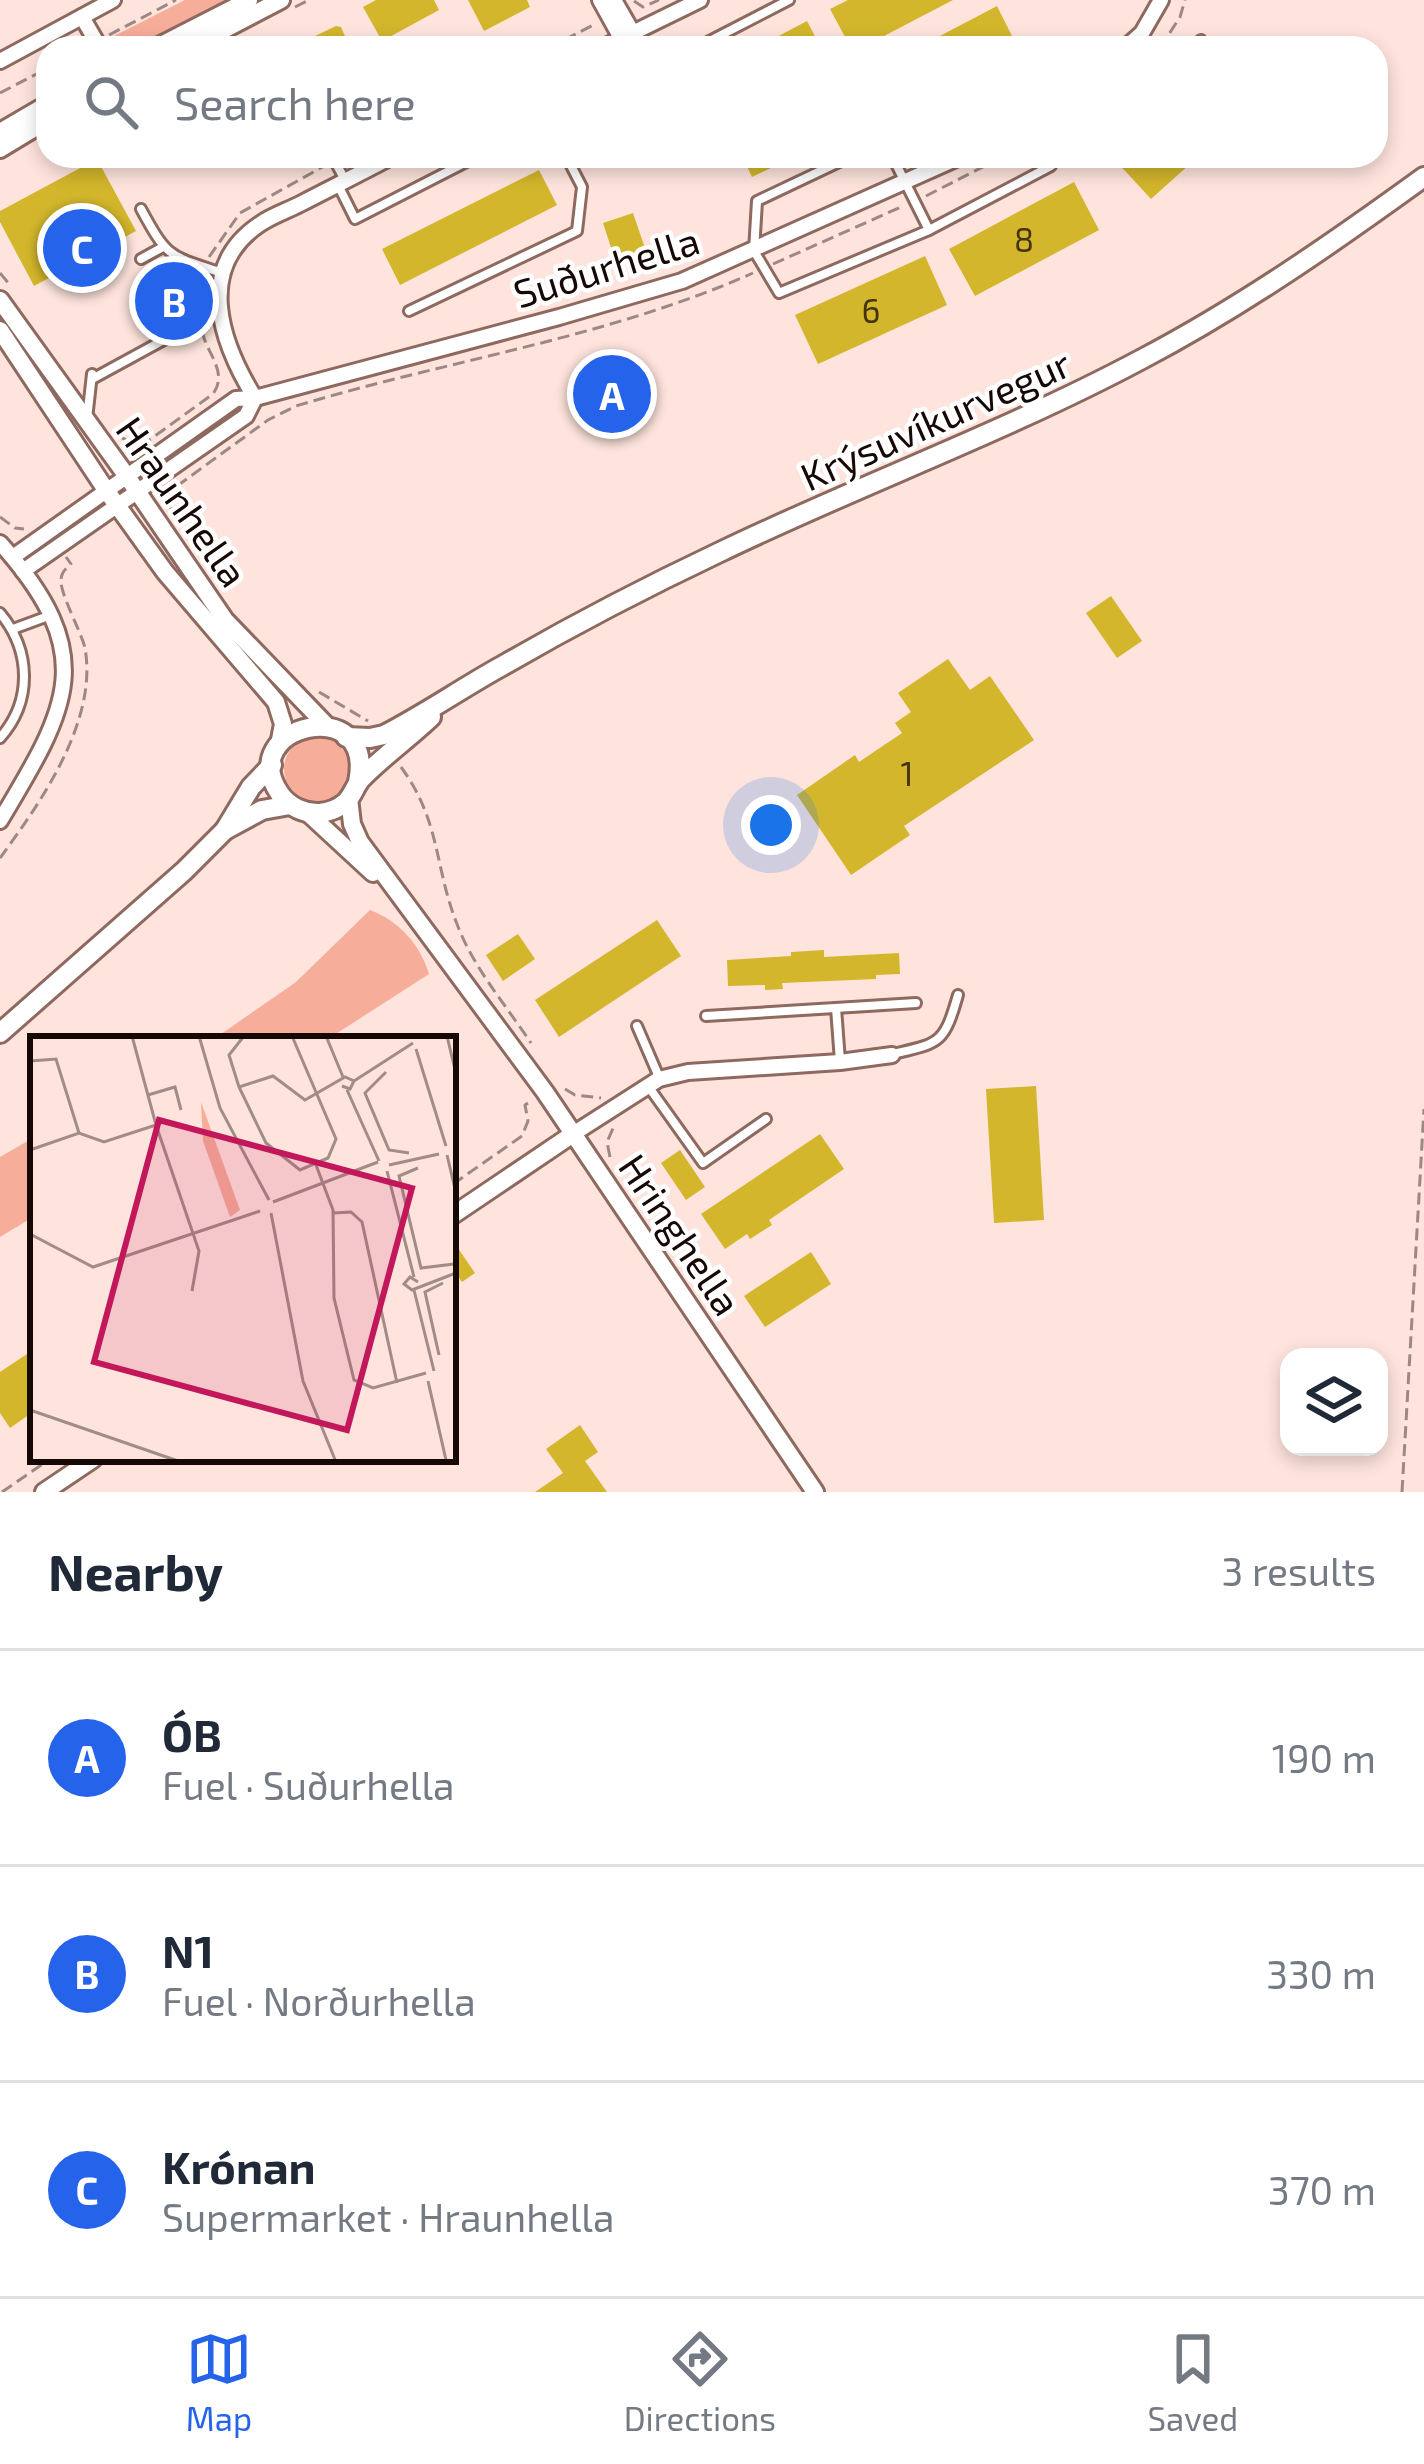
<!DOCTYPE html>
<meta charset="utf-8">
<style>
:root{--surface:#fff;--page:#f6f6f7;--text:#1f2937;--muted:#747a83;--line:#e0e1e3;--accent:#2563eb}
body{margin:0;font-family:"Exo 2",sans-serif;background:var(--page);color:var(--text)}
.controls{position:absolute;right:36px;bottom:36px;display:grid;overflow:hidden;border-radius:24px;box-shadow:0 6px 18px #0003}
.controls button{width:108px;height:108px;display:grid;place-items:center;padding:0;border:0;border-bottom:3px solid var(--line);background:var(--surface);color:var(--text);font:60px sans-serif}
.you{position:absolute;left:771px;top:825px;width:42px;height:42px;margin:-30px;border:9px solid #fff;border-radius:50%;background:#1a73e8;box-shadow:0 0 0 18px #1a73e833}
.badge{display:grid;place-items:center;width:78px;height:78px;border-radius:50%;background:var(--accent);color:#fff;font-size:39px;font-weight:700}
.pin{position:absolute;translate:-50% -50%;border:6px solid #fff;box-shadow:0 3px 12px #0006}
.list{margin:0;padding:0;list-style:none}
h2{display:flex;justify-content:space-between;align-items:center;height:156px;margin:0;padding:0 48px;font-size:51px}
h2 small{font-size:39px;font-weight:400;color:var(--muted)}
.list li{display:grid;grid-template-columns:78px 1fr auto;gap:36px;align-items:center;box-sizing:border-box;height:216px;padding:0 48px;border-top:3px solid var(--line)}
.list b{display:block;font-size:45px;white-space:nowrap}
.list p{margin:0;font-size:39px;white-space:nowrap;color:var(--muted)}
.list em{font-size:39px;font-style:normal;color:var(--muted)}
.icon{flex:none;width:66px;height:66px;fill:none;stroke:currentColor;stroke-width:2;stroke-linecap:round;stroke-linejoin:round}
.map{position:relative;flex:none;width:1424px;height:1492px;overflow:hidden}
.search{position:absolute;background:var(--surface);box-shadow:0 6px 18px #0003;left:36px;right:36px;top:36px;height:132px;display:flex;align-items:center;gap:30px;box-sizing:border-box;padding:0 42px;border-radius:36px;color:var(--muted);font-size:45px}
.sheet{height:804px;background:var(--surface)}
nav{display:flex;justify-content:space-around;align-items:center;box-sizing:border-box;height:168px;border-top:3px solid var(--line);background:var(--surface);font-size:33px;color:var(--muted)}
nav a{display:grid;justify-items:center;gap:6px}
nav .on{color:var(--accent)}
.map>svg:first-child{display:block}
.green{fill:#f6ad99}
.building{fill:#d3b62c}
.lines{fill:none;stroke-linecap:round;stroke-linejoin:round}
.service-casing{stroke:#8e695f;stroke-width:14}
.minor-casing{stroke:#8e695f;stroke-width:20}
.tertiary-casing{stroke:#8e695f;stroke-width:22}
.secondary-casing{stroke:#8e695f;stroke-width:24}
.path{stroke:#9d8883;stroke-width:3;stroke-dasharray:12 6;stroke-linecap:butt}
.service{stroke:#fff;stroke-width:8}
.minor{stroke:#fff;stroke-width:14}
.tertiary{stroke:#fff;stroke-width:16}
.secondary{stroke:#fff;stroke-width:18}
.labels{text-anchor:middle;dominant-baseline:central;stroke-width:9;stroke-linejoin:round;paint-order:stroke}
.number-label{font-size:33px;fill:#44340f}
.street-label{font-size:39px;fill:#150805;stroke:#fff}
.inset-road{fill:none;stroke:#a18c87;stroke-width:3}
.view{fill:#c2185b;fill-opacity:0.15;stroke:#c2185b;stroke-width:6}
.inset-edge{fill:none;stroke:#150805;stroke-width:6}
</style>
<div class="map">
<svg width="1424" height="1492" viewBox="0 0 1424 1492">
<rect width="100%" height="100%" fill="#fee4dd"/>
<g class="green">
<path d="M185,0H234L141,48H110L104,41Z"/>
<circle cx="317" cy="769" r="33"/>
<path d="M370,910C399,921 420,944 429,974L328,1039H214L296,982Z"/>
<path d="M33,1138V1217L0,1237V1157Z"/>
</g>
<g class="building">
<path d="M376,0H434L439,10L382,41L363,7Z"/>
<path d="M468,0H527L530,7L484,31Z"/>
<path d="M848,0H953L861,48H851L830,9Z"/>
<path d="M997,6L1018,48H917Z"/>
<path d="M807,21L821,48H756Z"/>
<path d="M336,26L341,27L350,48H290Z"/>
<path d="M742,156H796L752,177Z"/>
<path d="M1119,156H1199L1151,199L1115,160Z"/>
<path d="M97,159L136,231L34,286L0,222V211Z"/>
<path d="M539,170L557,205L400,285L382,249Z"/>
<path d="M1074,182L1099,230L975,296L949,249Z"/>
<path d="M633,213L648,257L617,266L603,223Z"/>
<path d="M925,256L947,305L818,364L795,315Z"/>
<path d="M618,379L624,404L605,409L599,384Z"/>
<path d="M1111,596L1142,641L1117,658L1086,613Z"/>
<path d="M948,659L970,690L990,676L1034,740L904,826L910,835L851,875L797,795L855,755L859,762L902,733L895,723L911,712L898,693Z"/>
<path d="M657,920L681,956L559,1037L535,1000Z"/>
<path d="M518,934L535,959L503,981L486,955Z"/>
<path d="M824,950V957L899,953L900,974L876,975V979L782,983L783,989L765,990V985L728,986L727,960L791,956V952Z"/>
<path d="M1036,1086L1044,1220L994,1223L986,1089Z"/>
<path d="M820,1134L844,1169L769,1220L772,1225L750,1239L747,1234L725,1249L701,1214Z"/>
<path d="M680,1150L705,1187L686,1200L661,1163Z"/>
<path d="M453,1241L475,1273L462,1282L453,1269Z"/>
<path d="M811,1252L831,1284L765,1327L744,1296Z"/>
<path d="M33,1350V1412L10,1428L0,1413V1372Z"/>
<path d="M580,1425L598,1452L585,1461L607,1492H535L563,1473L546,1449Z"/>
</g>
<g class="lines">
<defs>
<g id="service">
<path d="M696,48L789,0"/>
<path d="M1191,48L1201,40"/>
<path d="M332,156L345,180"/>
<path d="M852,156L757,201L754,251L779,293L929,230L1051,166"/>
<path d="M892,156L929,230"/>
<path d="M338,185L355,219L478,156"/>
<path d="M141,209C168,259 169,255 222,273"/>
<path d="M141,259L163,247"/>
<path d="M409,311L577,231L582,187L566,156"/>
<path d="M171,335V319L161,277L175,257"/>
<path d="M94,378L171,336L185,316L174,278L184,260"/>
<path d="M87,419L92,374"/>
<path d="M0,613C31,650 33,701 0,738"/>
<path d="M13,629L51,615"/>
<path d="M836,1008L840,1061"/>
<path d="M706,1016L916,1003"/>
<path d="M637,1026L659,1077"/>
<path d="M893,1054C940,1043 944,1044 958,995"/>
<path d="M648,1086L703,1163L766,1119"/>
</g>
<g id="minor">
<path d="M600,0L621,38"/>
<path d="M614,0L633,33"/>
<path d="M82,17L100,48"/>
<path d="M602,48L700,0"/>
<path d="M1125,48L1142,33L1161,0"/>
<path d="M0,61L113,0"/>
<path d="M255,398C221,343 194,268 260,224C273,215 289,210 302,203C333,187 363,172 393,156"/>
<path d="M0,543C100,655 69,706 0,821"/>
<path d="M13,557L236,399L255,398L559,317L682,281L962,156"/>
<path d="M23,571L246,416L255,398"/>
<path d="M573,1134L659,1079L688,1072L840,1062L892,1055"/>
</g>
<g id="tertiary">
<path d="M155,48L249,0"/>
<path d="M189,48L281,0"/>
<path d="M0,132L48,104"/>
<path d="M0,149L48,120"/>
<path d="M0,300L126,475L225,620L327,726"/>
<path d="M0,330L106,490L165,572L276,702L283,724L279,745"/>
<path d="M349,798L352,824L360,842L545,1092L815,1492"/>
<path d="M307,812L373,873"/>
<path d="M453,1215L573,1134"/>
<path d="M44,1492L93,1459"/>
</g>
<g id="secondary">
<path d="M346,737L370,738L384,735C425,714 462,688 502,666C573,625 646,587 720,552C859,485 1005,432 1142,359C1241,307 1333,243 1424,177"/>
<path d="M358,782C377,691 232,725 280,794C289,807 305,814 320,813C330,812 339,808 346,802C353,795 355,786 361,779C381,758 409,738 431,717"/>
<path d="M225,830L251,787L272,765"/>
<path d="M0,1033L184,871L225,830L262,810L290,805"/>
</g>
</defs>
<use href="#service" class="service-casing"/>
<use href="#minor" class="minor-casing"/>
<use href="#tertiary" class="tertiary-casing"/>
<use href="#secondary" class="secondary-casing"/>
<g class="path">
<path d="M634,1L643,7L659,0"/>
<path d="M295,7L309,0"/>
<path d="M109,35L176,0"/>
<path d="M549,48L595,24"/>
<path d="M1160,48L1180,17L1185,0"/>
<path d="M0,93L48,68"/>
<path d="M926,196L1004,156"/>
<path d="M209,257L240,213L326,165"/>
<path d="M773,264L901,207"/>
<path d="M0,273L10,285"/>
<path d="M122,438L141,446"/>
<path d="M141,446L213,394C227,374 211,358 204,338C199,319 199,296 202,277"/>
<path d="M177,486L268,420L296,406C448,360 607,338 753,273"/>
<path d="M170,509L174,485"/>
<path d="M0,517L15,528L24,529"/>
<path d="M319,692L368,721"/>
<path d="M401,767C441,822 434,866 457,924C473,967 505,1004 531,1043"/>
<path d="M0,858C41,802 98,721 85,648C81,631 59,592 61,579C62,571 66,569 71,564L66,557"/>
<path d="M565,1089L575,1095L601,1098"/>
<path d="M610,1157L607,1142L614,1126"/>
<path d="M453,1184L522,1136L528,1121L525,1105L533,1100"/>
<path d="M2,1492L50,1459"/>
<path d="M1402,1492L1424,1109"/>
</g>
<use href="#service" class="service"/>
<use href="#minor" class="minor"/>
<use href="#tertiary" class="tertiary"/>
<use href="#secondary" class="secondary"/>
</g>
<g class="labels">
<g class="number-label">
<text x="1024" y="239">8</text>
<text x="871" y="310">6</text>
<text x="907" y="773">1</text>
</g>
<g class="street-label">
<text transform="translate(606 266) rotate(-17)">Suðurhella</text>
<text transform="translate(935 419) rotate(-24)">Krýsuvíkurvegur</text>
<text transform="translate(183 501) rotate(55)">Hraunhella</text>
<text transform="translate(681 1234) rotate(56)">Hringhella</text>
</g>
</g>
<g transform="translate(30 1036)">
<rect width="426" height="426" fill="#fee4dd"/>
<path d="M171,66L210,174L200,181L173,105Z" fill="#f6ad99"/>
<path class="inset-road" d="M102,0L126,89M169,0L190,72L239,164M214,0L199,19L209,51L236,107L270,134L298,122L306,103L262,0M296,0L313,41M417,0L426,38M386,13L416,110M0,25L26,23L49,97M356,36L335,57L359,114L379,117M324,45L383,7M209,51L243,40L275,64L315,41L324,45L320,53L312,50M317,54L349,125M118,59L145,51L151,74M0,114L49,97L74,106L126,89L169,215L162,255M417,119L426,157M286,129L303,174L304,262L324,344L343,352L396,337M359,129L409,118M388,132L369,140L391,232L424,228M357,135L384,241M243,166L348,126M241,177L273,345L306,426M303,177L321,176L332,186L367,347M0,198L63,231L230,175M388,246L380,241L374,248L382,254L426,237M384,254L404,335M409,319L395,256L413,247M398,345L416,424M0,374L151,426"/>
<path class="view" d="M129,84L382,152L317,394L64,326Z"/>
<rect width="426" height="426" class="inset-edge"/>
</g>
</svg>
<div class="controls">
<button><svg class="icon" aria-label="layers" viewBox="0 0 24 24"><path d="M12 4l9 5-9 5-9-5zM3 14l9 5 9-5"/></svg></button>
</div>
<div class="you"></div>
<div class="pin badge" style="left:612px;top:394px">A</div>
<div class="pin badge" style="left:174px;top:301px">B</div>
<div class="pin badge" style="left:82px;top:248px">C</div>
<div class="search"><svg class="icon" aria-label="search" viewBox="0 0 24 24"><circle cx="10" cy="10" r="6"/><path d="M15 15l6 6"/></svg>Search here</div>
</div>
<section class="sheet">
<h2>Nearby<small>3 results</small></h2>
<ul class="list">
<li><span class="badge">A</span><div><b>ÓB</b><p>Fuel · Suðurhella</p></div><em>190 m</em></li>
<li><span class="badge">B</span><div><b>N1</b><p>Fuel · Norðurhella</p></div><em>330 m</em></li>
<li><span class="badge">C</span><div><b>Krónan</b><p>Supermarket · Hraunhella</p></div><em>370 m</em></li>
</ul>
</section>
<nav>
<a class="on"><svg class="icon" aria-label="map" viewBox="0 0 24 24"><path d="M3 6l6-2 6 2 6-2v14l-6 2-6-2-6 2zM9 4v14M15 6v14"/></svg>Map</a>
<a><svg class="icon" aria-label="directions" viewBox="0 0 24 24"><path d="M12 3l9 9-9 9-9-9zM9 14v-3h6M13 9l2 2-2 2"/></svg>Directions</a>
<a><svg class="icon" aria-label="saved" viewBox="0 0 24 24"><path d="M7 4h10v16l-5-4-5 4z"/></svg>Saved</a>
</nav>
